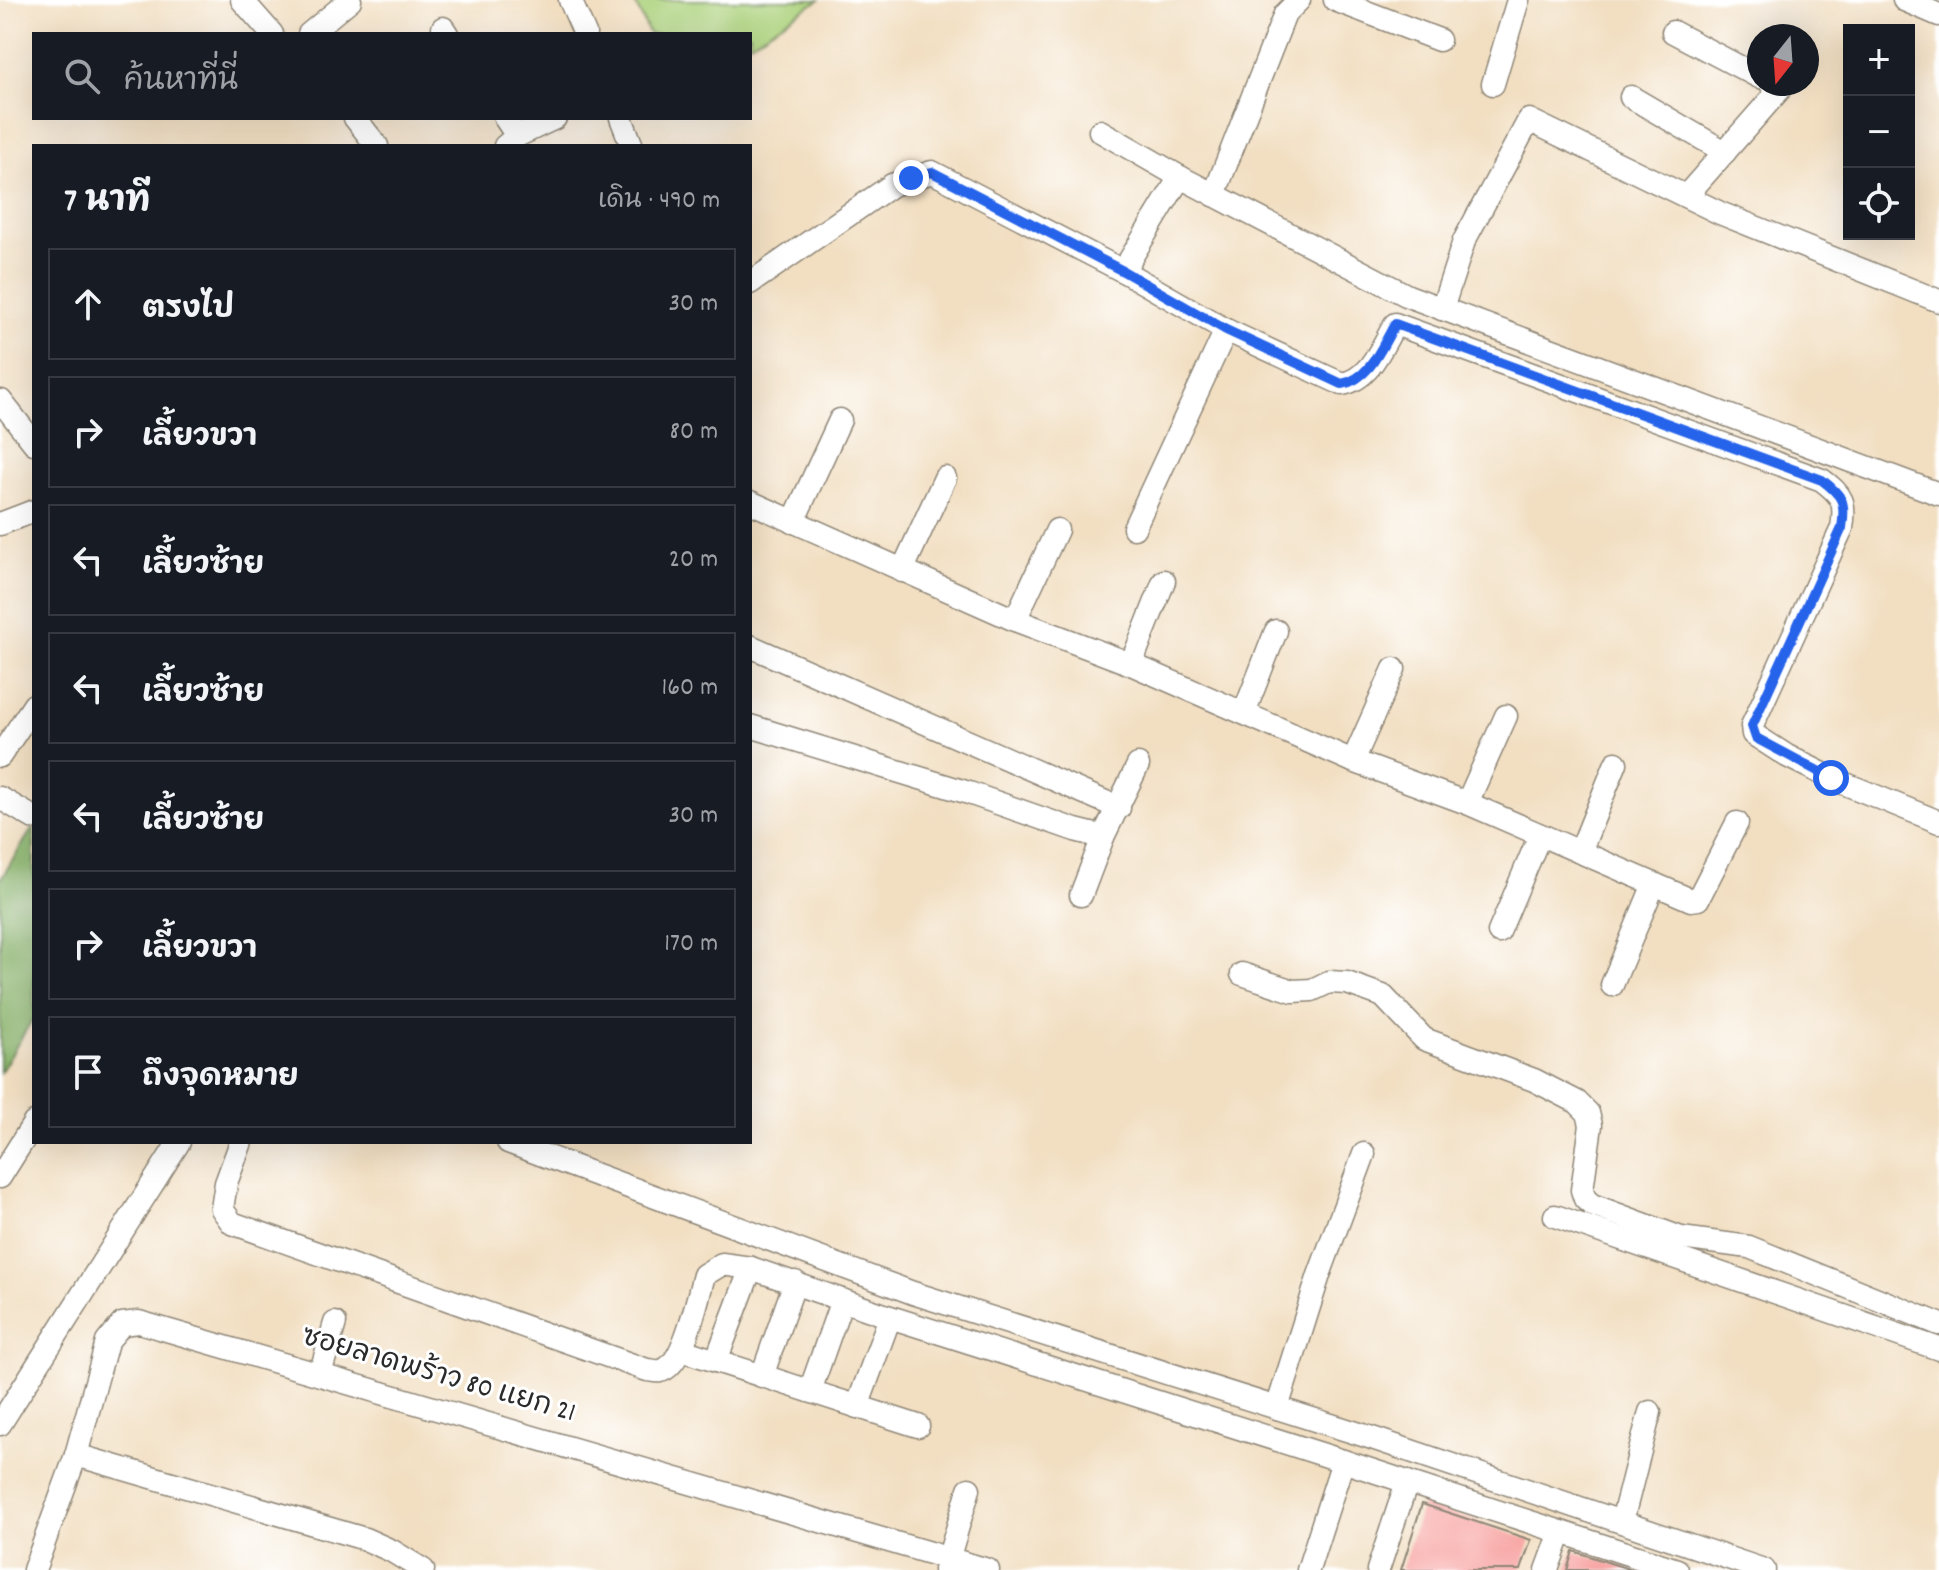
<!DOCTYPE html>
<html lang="th">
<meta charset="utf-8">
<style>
:root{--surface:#171b24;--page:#20242c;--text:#f1f3f6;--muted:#9ea1a6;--line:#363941}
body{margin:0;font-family:Dekko,"Playpen Sans Thai",sans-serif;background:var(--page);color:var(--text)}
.controls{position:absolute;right:24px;top:24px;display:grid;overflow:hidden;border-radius:0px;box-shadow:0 8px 32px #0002}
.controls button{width:72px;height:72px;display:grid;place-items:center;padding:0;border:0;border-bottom:2px solid var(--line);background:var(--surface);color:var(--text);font:40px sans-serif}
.compass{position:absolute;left:1747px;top:24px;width:72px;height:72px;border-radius:50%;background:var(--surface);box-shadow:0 8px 32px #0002;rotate:197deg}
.stop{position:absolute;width:24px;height:24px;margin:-18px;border:6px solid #2563eb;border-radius:50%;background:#fff}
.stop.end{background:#2563eb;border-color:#fff;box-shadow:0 2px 8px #0008}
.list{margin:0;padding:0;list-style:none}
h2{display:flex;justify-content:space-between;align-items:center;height:104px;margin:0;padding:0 32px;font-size:34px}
h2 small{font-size:26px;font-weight:400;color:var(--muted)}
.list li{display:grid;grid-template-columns:52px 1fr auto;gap:24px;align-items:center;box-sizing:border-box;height:112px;margin:0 16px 16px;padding:0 16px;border:2px solid var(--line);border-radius:0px}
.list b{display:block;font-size:30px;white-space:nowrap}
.list em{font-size:26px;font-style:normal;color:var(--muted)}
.icon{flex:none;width:44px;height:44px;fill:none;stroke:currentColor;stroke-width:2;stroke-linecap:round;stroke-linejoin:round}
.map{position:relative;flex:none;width:1939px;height:1570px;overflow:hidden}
.search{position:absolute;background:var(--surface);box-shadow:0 8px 32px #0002;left:32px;top:32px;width:720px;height:88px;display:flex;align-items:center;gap:20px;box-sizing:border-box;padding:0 28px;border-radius:0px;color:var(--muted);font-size:30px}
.panel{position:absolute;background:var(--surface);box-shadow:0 8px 32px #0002;left:32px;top:144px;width:720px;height:1000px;border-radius:0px}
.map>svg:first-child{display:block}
.green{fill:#acd17b;stroke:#6c7e53;stroke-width:2}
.forest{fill:#89b36b;stroke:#5a6f4b;stroke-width:2}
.building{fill:#f7a2a0}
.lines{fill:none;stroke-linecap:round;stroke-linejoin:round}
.minor-casing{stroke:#8e8576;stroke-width:25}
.minor{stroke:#fff;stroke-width:22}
.route{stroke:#2563eb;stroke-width:10}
.labels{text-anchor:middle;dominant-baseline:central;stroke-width:6;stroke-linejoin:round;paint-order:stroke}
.street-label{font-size:28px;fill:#2b2b2b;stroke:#fff}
</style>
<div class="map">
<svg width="1939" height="1570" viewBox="0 0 1939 1570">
<rect width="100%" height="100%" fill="#fff"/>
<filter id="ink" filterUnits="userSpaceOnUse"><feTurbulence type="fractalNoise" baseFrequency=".0125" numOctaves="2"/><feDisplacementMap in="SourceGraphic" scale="16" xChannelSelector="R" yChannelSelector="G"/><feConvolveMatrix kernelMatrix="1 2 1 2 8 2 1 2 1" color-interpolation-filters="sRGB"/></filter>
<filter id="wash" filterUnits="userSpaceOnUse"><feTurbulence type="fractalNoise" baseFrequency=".006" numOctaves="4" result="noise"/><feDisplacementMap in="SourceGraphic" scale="32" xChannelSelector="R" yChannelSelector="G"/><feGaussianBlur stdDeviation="1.8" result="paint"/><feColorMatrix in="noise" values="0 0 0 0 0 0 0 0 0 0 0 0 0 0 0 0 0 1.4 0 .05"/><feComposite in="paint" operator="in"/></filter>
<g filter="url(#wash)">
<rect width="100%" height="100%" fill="#f2dfc2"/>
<path class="green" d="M634,0H819L750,43V34H649Z"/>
<path class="forest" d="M34,826V1017L0,1073V880Z"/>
<g id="blocks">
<g class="building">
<path d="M1422,1504L1531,1540L1521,1570H1401Z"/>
<path d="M1573,1551L1632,1570H1567Z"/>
</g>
</g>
</g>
<g filter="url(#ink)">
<use href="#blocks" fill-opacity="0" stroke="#8e8576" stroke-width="2"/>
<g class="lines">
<defs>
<g id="minor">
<path d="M242,0L272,34"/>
<path d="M570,0L585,34"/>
<path d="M1335,0L1439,40"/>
<path d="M1904,0L1939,15"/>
<path d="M443,28L447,34"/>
<path d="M1673,32L1759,77"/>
<path d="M309,34L350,0"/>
<path d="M1493,84L1518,0"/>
<path d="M1631,97L1725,152"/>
<path d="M355,118L377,146"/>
<path d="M505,118L517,136"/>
<path d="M621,118L632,146"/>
<path d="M1100,131L1180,177L1408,296L1939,494"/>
<path d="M505,146L517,136L555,118"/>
<path d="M1214,195L1285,14L1299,0"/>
<path d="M1686,196L1780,89L1771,84"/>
<path d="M1123,271L1180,177"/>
<path d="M750,283L892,185L932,172L1123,271L1226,330L1342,384C1370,379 1381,348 1395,324L1822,480C1843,496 1846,502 1842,528L1752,726L1753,734L1787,756L1831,778L1939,822"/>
<path d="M1442,309L1464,241L1529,120L1720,213L1939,301"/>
<path d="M1,401L34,443"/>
<path d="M750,502L1015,620L1131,664L1353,761L1467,803L1691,900L1698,899L1737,823"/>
<path d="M793,522L840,420"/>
<path d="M0,524L34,511"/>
<path d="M1134,528L1226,330"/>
<path d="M902,571L945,478"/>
<path d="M1015,620L1057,530"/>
<path d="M750,646L1119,808"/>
<path d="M1131,664L1164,581"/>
<path d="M1244,713L1276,631"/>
<path d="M750,726L969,793L1075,830L1103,837L1138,765"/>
<path d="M0,756L34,705"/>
<path d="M1353,761L1394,669"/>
<path d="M0,798L34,818"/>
<path d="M1467,803L1506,716"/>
<path d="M1580,852L1616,763"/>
<path d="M1081,895L1103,837"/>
<path d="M1499,932L1540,835"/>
<path d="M1242,974L1293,991L1312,990L1329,982L1347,983L1383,996L1424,1039L1534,1080L1577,1102L1588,1113L1591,1125L1582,1190L1585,1199L1592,1205L1681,1238L1749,1247L1939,1324"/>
<path d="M1612,985L1654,884"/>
<path d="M241,1142L226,1183L222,1209L232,1223L647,1370C652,1370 656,1372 660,1371C684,1367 698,1296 704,1275L722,1264L751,1268L890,1317L1343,1461"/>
<path d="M508,1142L913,1293L1369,1437L1764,1570"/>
<path d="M0,1177L34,1123"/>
<path d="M1555,1216L1939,1349"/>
<path d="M682,1350L918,1426"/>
<path d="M716,1361L751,1268"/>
<path d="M320,1374L335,1323"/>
<path d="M762,1376L795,1282"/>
<path d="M810,1391L842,1300"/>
<path d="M857,1407L890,1317"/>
<path d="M1277,1408L1319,1275L1364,1154"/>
<path d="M0,1424L179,1142"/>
<path d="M76,1455L365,1539L392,1551L423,1570"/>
<path d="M1622,1521L1650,1412"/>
<path d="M1561,1532L1677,1570"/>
<path d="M34,1570L76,1455L107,1342L122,1324L139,1322L988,1570"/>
<path d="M945,1570L969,1489"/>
<path d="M1308,1570L1343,1461L1407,1482"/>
<path d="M1378,1570L1407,1482L1561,1532L1547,1570"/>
</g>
</defs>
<use href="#minor" class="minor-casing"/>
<use href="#minor" class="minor"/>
</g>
</g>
<g class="lines" filter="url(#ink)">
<path class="route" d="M911,178L932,172L1123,271L1226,330L1342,384C1370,379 1381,348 1395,324L1822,480C1843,496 1846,502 1842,528L1752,726L1756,738L1831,778"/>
</g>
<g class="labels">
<g class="street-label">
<text transform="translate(438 1377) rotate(16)">ซอยลาดพร้าว 80 แยก 21</text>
</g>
</g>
</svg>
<div class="controls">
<button>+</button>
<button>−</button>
<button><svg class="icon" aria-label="locate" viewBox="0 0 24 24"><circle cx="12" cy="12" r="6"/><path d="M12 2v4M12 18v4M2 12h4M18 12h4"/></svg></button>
</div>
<svg class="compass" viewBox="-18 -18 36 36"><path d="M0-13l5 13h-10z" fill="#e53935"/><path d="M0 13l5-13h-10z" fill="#9ea1a6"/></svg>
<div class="stop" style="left:1831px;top:778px"></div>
<div class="stop end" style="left:911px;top:178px"></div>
<div class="search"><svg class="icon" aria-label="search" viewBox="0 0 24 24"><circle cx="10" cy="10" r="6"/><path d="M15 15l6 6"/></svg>ค้นหาที่นี่</div>
<section class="panel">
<h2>7 นาที<small>เดิน · 490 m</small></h2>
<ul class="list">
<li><svg class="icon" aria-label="ahead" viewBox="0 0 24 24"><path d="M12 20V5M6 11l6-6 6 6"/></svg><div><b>ตรงไป</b></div><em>30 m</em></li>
<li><svg class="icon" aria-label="right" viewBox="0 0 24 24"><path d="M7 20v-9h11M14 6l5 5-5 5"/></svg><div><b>เลี้ยวขวา</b></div><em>80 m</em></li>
<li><svg class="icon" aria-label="left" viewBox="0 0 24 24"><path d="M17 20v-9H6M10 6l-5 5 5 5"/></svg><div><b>เลี้ยวซ้าย</b></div><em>20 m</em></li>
<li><svg class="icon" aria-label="left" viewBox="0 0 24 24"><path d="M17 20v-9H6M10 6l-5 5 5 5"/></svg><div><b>เลี้ยวซ้าย</b></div><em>160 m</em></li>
<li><svg class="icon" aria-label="left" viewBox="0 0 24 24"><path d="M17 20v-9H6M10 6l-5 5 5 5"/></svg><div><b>เลี้ยวซ้าย</b></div><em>30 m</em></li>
<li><svg class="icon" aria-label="right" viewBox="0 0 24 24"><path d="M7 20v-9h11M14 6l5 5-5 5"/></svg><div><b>เลี้ยวขวา</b></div><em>170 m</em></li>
<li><svg class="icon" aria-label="arrive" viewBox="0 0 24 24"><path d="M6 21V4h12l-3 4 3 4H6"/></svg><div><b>ถึงจุดหมาย</b></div></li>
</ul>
</section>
</div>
